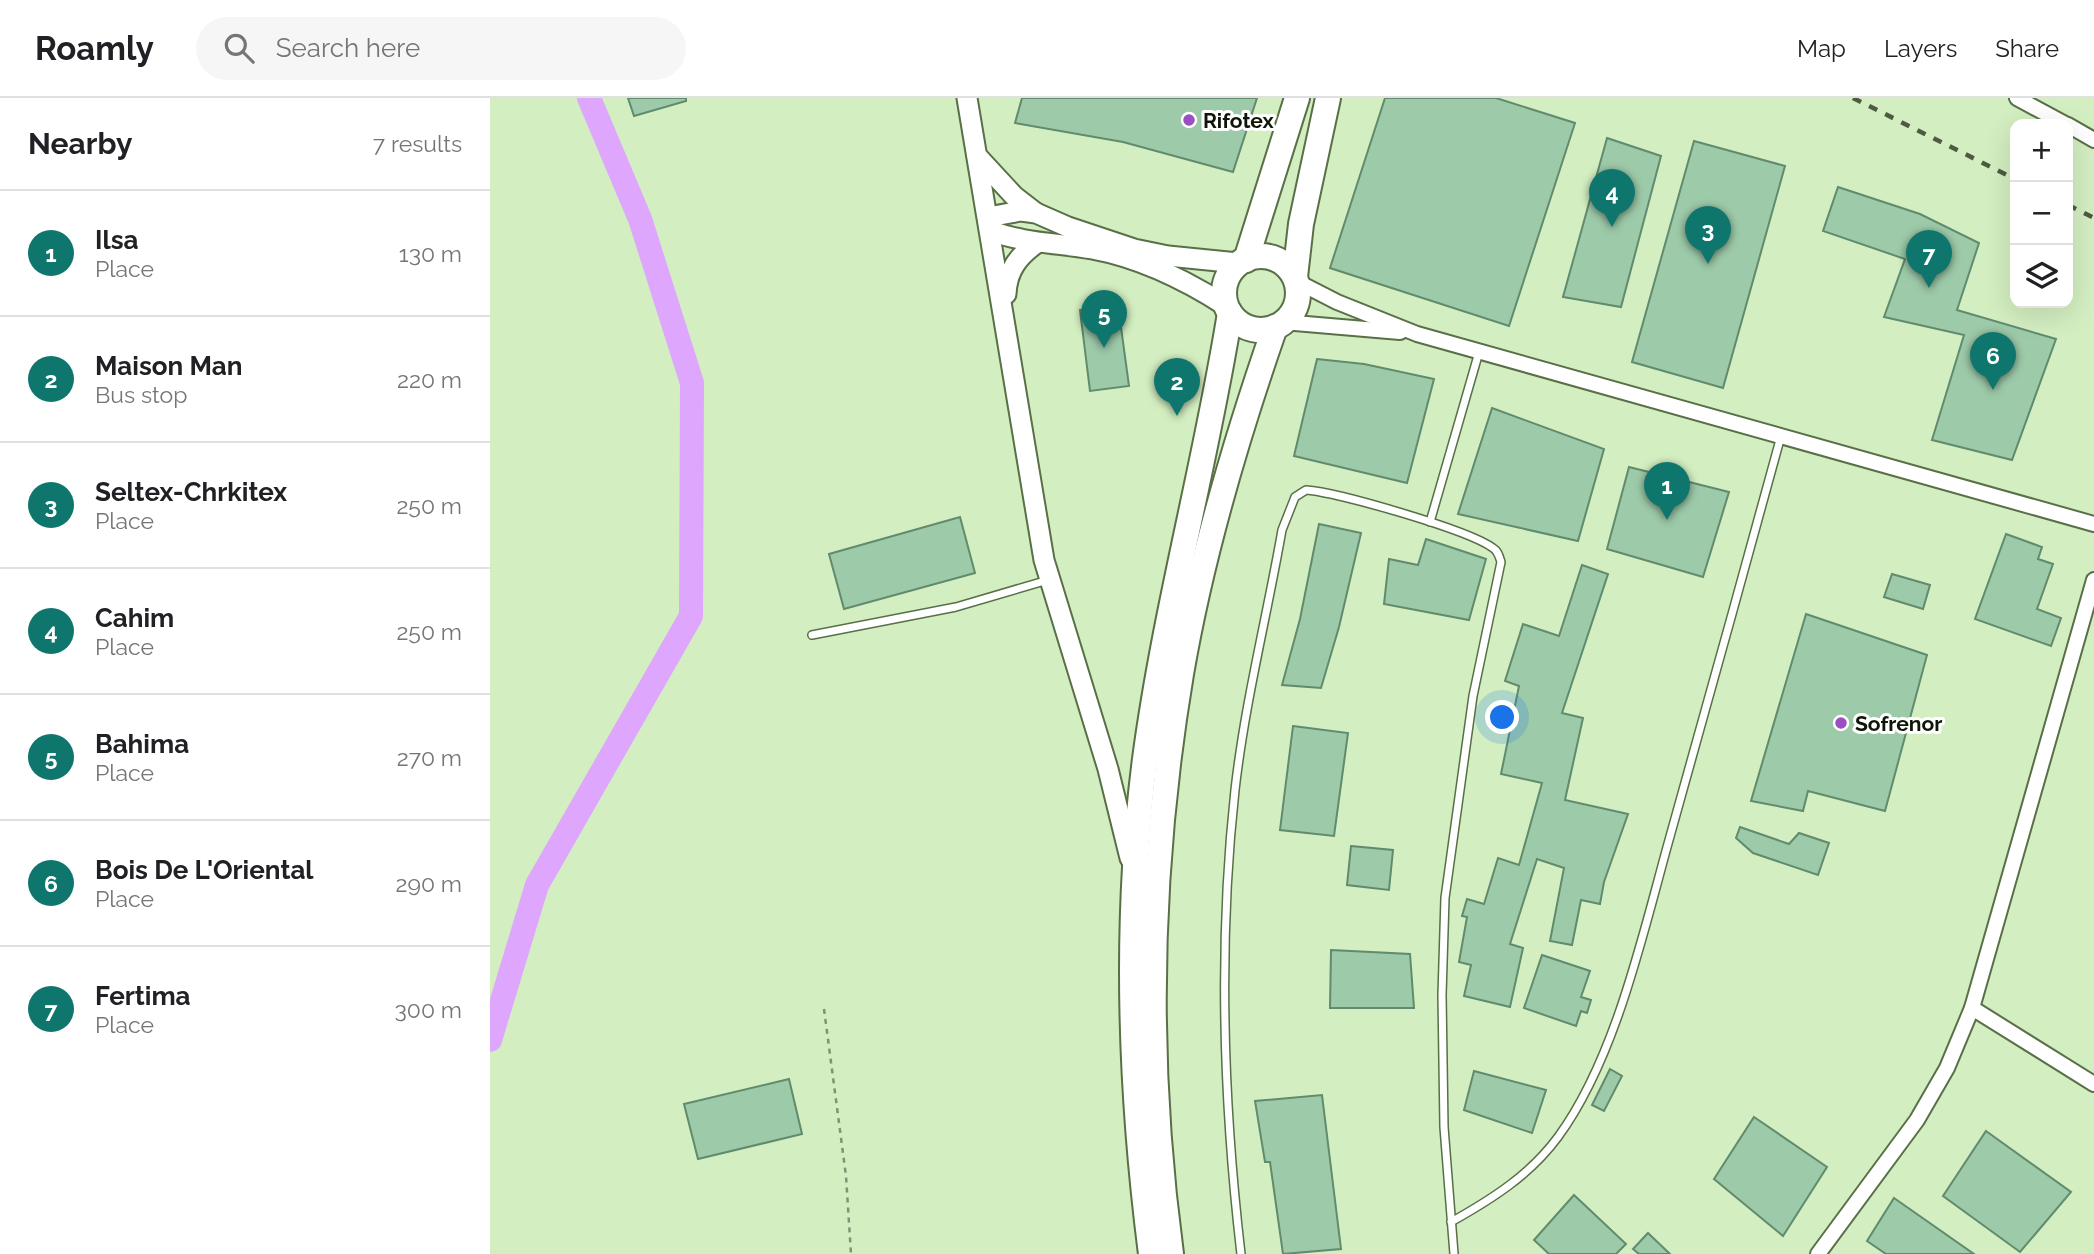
<!DOCTYPE html>
<meta charset="utf-8">
<style>
:root{--surface:#fff;--page:#f6f6f6;--text:#202124;--muted:#757577;--line:#e0e0e0;--accent:#0f766e}
body{margin:0;font-family:Raleway,sans-serif;background:var(--page);color:var(--text)}
.controls{position:absolute;right:21px;top:21px;display:grid;overflow:hidden;border-radius:14px;box-shadow:0 7px 28px #0002}
.controls button{width:63px;height:63px;display:grid;place-items:center;padding:0;border:0;border-bottom:2px solid var(--line);background:var(--surface);color:var(--text);font:35px sans-serif}
.you{position:absolute;left:1013px;top:620px;width:24px;height:24px;margin:-18px;border:5px solid #fff;border-radius:50%;background:#1a73e8;box-shadow:0 0 0 10px #1a73e833}
.badge{display:grid;place-items:center;width:46px;height:46px;border-radius:50%;background:var(--accent);color:#fff;font-size:23px;font-weight:700}
.pin{position:absolute;translate:-50% -58px;filter:drop-shadow(0 2px 4px #0008)}
.pin::after{content:'';position:absolute;top:37px;width:24px;height:21px;background:inherit;clip-path:polygon(0 0,100% 0,50% 100%)}
.list{margin:0;padding:0;list-style:none}
h2{display:flex;justify-content:space-between;align-items:center;height:91px;margin:0;padding:0 28px;font-size:30px}
h2 small{font-size:23px;font-weight:400;color:var(--muted)}
.list li{display:grid;grid-template-columns:46px 1fr auto;gap:21px;align-items:center;box-sizing:border-box;height:126px;padding:0 28px;border-top:2px solid var(--line)}
.list b{display:block;font-size:26px;white-space:nowrap}
.list p{margin:0;font-size:23px;white-space:nowrap;color:var(--muted)}
.list em{font-size:23px;font-style:normal;color:var(--muted)}
.icon{flex:none;width:38px;height:38px;fill:none;stroke:currentColor;stroke-width:2;stroke-linecap:round;stroke-linejoin:round}
.map{position:relative;flex:none;width:1604px;height:1156px;overflow:hidden}
header{display:flex;align-items:center;gap:42px;box-sizing:border-box;height:98px;padding:0 35px;background:var(--surface);border-bottom:2px solid var(--line)}
header strong{font-size:33px}
nav{display:flex;gap:38px;margin-inline-start:auto;font-size:24px}
.search{width:490px;height:63px;background:var(--page);display:flex;align-items:center;gap:18px;box-sizing:border-box;padding:0 24px;border-radius:38px;color:var(--muted);font-size:26px}
main{display:flex}
aside{flex:1;background:var(--surface)}
.map>svg:first-child{display:block}
.lines{fill:none;stroke-linecap:round;stroke-linejoin:round}
.river{stroke:#dea7fd;stroke-width:24}
.building{fill:#9dcaa9;stroke:#608b6c;stroke-width:2}
.lane-casing{stroke:#586f47;stroke-width:10}
.street-casing{stroke:#586f47;stroke-width:18}
.secondary-casing{stroke:#586f47;stroke-width:23}
.highway-casing{stroke:#586f47;stroke-width:28}
.path{stroke:#7f9271;stroke-width:2.5;stroke-dasharray:5 5;stroke-linecap:butt}
.lane{stroke:#fff;stroke-width:7}
.street{stroke:#fff;stroke-width:14}
.secondary{stroke:#fff;stroke-width:19}
.highway{stroke:#fff;stroke-width:24}
.rail{stroke:#4c5b42;stroke-width:4.5;stroke-dasharray:9 9;stroke-linecap:butt}
.poi-dot{fill:#9b4fc1;stroke:#fff;stroke-width:2.5}
.labels{text-anchor:middle;dominant-baseline:central;stroke-width:6;stroke-linejoin:round;paint-order:stroke}
.poi-label{font-size:21px;font-weight:bold;fill:#0e1707;stroke:#fff;text-anchor:start}
</style>
<header>
<strong>Roamly</strong>
<div class="search"><svg class="icon" aria-label="search" viewBox="0 0 24 24"><circle cx="10" cy="10" r="6"/><path d="M15 15l6 6"/></svg>Search here</div>
<nav><a>Map</a><a>Layers</a><a>Share</a></nav>
</header>
<main>
<aside>
<h2>Nearby<small>7 results</small></h2>
<ul class="list">
<li><span class="badge">1</span><div><b>Ilsa</b><p>Place</p></div><em>130 m</em></li>
<li><span class="badge">2</span><div><b>Maison Man</b><p>Bus stop</p></div><em>220 m</em></li>
<li><span class="badge">3</span><div><b>Seltex-Chrkitex</b><p>Place</p></div><em>250 m</em></li>
<li><span class="badge">4</span><div><b>Cahim</b><p>Place</p></div><em>250 m</em></li>
<li><span class="badge">5</span><div><b>Bahima</b><p>Place</p></div><em>270 m</em></li>
<li><span class="badge">6</span><div><b>Bois De L'Oriental</b><p>Place</p></div><em>290 m</em></li>
<li><span class="badge">7</span><div><b>Fertima</b><p>Place</p></div><em>300 m</em></li>
</ul>
</aside>
<div class="map">
<svg width="1604" height="1156" viewBox="0 0 1604 1156">
<rect width="100%" height="100%" fill="#d3eec1"/>
<g class="lines">
<path class="river" d="M0,942L47,787L201,518L202,285L150,121L99,0"/>
</g>
<g class="building">
<path d="M138,0H196V3L144,18Z"/>
<path d="M532,0H767L743,74L633,44L525,25Z"/>
<path d="M895,0H1006L1085,25L1019,228L840,170Z"/>
<path d="M1117,40L1171,58L1131,209L1073,199Z"/>
<path d="M1204,43L1295,68L1233,290L1142,264Z"/>
<path d="M1348,89L1430,116L1489,145L1467,212L1566,241L1522,362L1442,342L1474,237L1394,219L1415,161L1333,133Z"/>
<path d="M628,207L639,288L600,293L590,212Z"/>
<path d="M827,261L874,266L944,281L917,385L804,358Z"/>
<path d="M1002,310L1114,351L1088,443L968,416Z"/>
<path d="M1139,369L1239,394L1213,479L1117,451Z"/>
<path d="M470,419L485,475L354,511L339,456Z"/>
<path d="M829,426L871,435L849,529L831,590L792,587L810,521Z"/>
<path d="M1516,436L1552,449L1548,461L1563,466L1547,511L1571,520L1561,548L1485,521Z"/>
<path d="M936,441L996,461L979,522L894,506L899,461L928,467Z"/>
<path d="M1092,467L1118,476L1072,615L1093,620L1075,702L1138,716L1114,784L1110,806L1091,802L1082,847L1060,843L1074,770L1047,761L1020,846L1033,850L1020,909L974,898L981,867L969,864L977,819L972,818L977,801L994,806L1008,760L1029,767L1052,685L1011,676L1029,588L1015,583L1033,526L1069,538Z"/>
<path d="M1402,476L1440,487L1433,511L1394,499Z"/>
<path d="M1316,516L1437,557L1395,713L1318,693L1313,713L1261,703Z"/>
<path d="M803,628L858,635L844,738L790,732Z"/>
<path d="M1250,729L1299,746L1309,735L1339,745L1328,777L1263,755L1246,740Z"/>
<path d="M861,748L903,752L899,792L857,787Z"/>
<path d="M841,852L920,856L924,910H840Z"/>
<path d="M1052,857L1100,873L1091,899L1101,902L1097,915L1091,913L1086,928L1034,910Z"/>
<path d="M1120,971L1132,978L1114,1013L1102,1007Z"/>
<path d="M984,973L1056,992L1042,1035L974,1012Z"/>
<path d="M299,981L312,1036L208,1061L194,1006Z"/>
<path d="M832,997L851,1151L793,1156L780,1064H775L765,1003Z"/>
<path d="M1264,1019L1337,1069L1293,1138L1224,1081Z"/>
<path d="M1496,1033L1581,1094L1530,1154L1453,1098Z"/>
<path d="M1084,1097L1136,1146L1126,1156H1059L1044,1142Z"/>
<path d="M1404,1100L1484,1156H1396L1377,1143Z"/>
<path d="M1158,1135L1180,1156H1149L1143,1151Z"/>
</g>
<g class="lines">
<defs>
<g id="lane">
<path d="M940,424L989,254"/>
<path d="M322,537L466,509L558,482"/>
<path d="M961,1124C1002,1101 1040,1077 1068,1039C1126,960 1153,835 1179,742C1217,607 1254,473 1291,338"/>
<path d="M751,1156C733,1002 728,846 745,692C755,604 777,518 792,432L805,399L816,392C847,394 979,432 1003,450C1008,453 1009,458 1011,464L983,598L955,800L952,897L954,1029L964,1156"/>
</g>
<g id="street">
<path d="M1527,0L1575,26"/>
<path d="M1578,27L1604,42"/>
<path d="M806,183L847,204L927,236L1604,426"/>
<path d="M793,224L910,234"/>
<path d="M1482,910L1604,986"/>
<path d="M1328,1156L1427,1022L1457,970L1482,910L1604,482"/>
</g>
<g id="secondary">
<path d="M477,0L554,462L618,671L640,760"/>
<path d="M487,58L524,98L546,115"/>
<path d="M498,119L531,113L546,115L578,129L644,151L678,158L748,165"/>
<path d="M501,133C534,145 567,145 602,151C651,160 694,181 736,208"/>
<path d="M516,196C517,173 528,158 547,145"/>
</g>
<g id="highway">
<circle cx="771" cy="195" r="37"/>
<path d="M756,162L807,0"/>
<path d="M805,179L811,126L838,0"/>
<path d="M661,1156C640,992 634,825 655,661C675,511 716,365 740,215"/>
<path d="M681,1156C655,964 659,767 691,576C711,459 746,341 785,229"/>
</g>
</defs>
<use href="#lane" class="lane-casing"/>
<use href="#street" class="street-casing"/>
<use href="#secondary" class="secondary-casing"/>
<use href="#highway" class="highway-casing"/>
<path class="path" d="M334,911L356,1078L361,1156"/>
<use href="#lane" class="lane"/>
<use href="#street" class="street"/>
<use href="#secondary" class="secondary"/>
<use href="#highway" class="highway"/>
<g class="rail">
<path d="M1363,0L1525,81"/>
<path d="M1578,107L1604,120"/>
</g>
</g>
<g class="poi-dot">
<circle cx="699" cy="22" r="7"/>
<circle cx="1351" cy="625" r="7"/>
</g>
<g class="labels">
<g class="poi-label">
<text x="713" y="22">Rifotex</text>
<text x="1365" y="625">Sofrenor</text>
</g>
</g>
</svg>
<div class="controls">
<button>+</button>
<button>−</button>
<button><svg class="icon" aria-label="layers" viewBox="0 0 24 24"><path d="M12 4l9 5-9 5-9-5zM3 14l9 5 9-5"/></svg></button>
</div>
<div class="you"></div>
<div class="pin badge" style="left:1177px;top:422px">1</div>
<div class="pin badge" style="left:687px;top:318px">2</div>
<div class="pin badge" style="left:1218px;top:166px">3</div>
<div class="pin badge" style="left:1122px;top:129px">4</div>
<div class="pin badge" style="left:614px;top:250px">5</div>
<div class="pin badge" style="left:1503px;top:292px">6</div>
<div class="pin badge" style="left:1439px;top:190px">7</div>
</div>
</main>
